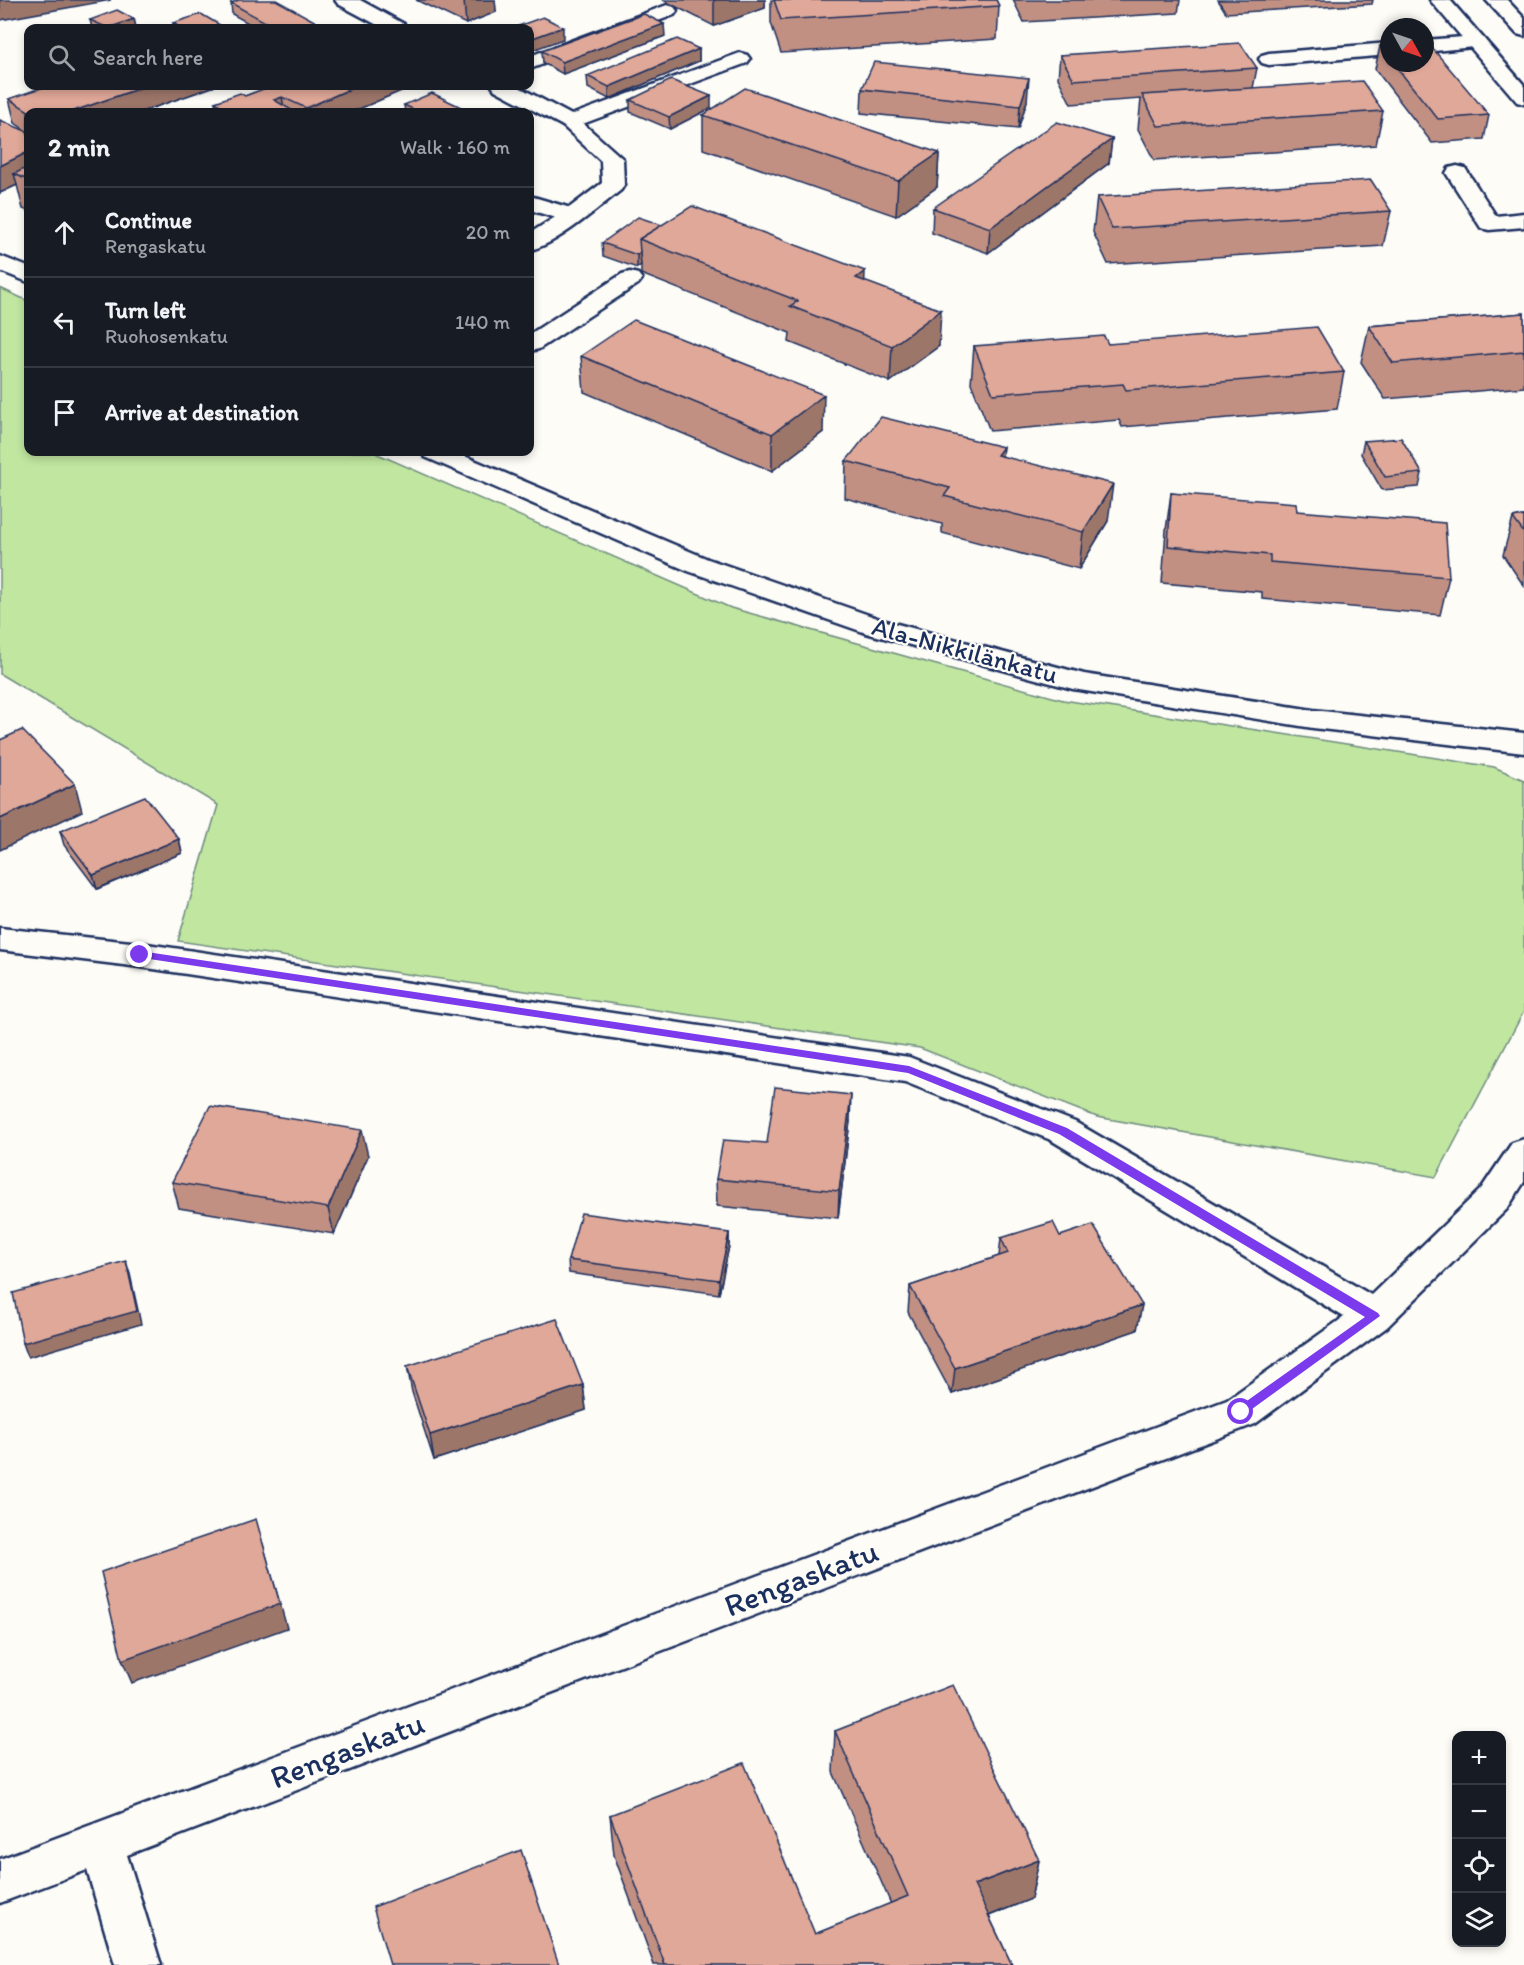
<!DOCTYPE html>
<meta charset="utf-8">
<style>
:root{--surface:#171b24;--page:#242831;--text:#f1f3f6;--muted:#9ea1a6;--line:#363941}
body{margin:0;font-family:Itim,sans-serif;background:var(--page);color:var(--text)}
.controls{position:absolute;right:18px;bottom:18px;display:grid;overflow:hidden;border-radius:12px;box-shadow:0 3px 9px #0003}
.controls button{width:54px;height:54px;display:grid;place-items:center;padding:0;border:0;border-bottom:2px solid var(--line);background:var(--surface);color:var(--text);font:30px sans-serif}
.compass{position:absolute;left:1380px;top:18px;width:54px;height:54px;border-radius:50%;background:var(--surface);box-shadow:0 3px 9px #0003;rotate:130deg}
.stop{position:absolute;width:18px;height:18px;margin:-14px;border:4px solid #7c3aed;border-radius:50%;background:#fff}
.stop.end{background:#7c3aed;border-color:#fff;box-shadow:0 2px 6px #0008}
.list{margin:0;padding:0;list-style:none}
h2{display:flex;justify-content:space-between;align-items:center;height:78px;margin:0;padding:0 24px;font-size:26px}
h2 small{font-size:20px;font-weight:400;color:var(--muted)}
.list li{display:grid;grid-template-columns:39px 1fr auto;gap:18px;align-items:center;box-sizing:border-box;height:90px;padding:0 24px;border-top:2px solid var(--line)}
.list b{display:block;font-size:22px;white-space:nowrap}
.list p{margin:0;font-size:20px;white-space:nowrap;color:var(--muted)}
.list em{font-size:20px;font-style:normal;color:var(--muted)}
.icon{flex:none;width:33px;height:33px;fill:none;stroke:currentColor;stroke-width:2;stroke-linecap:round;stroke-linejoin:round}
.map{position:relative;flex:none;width:1524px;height:1965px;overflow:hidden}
.search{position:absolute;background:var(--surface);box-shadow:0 3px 9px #0003;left:24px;top:24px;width:510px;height:66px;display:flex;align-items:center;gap:15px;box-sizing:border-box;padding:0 21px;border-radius:12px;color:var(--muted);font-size:22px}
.panel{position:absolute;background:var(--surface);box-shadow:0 3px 9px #0003;left:24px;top:108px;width:510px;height:348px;border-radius:12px}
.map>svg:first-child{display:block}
.green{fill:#c0e6a0;stroke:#6e8a7f;stroke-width:1.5}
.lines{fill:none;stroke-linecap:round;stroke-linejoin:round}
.lane-casing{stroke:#1b2f5e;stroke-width:5}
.street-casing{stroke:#1b2f5e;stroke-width:5}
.lane{fill:#fdfcf7;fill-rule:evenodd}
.street{fill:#fdfcf7;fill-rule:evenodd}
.wall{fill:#c19083;stroke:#1b2f5e;stroke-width:1.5}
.shaded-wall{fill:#9d766a;stroke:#1b2f5e;stroke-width:1.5}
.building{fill:#e0a898;stroke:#1b2f5e;stroke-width:1.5}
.route{fill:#7c3aed}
.labels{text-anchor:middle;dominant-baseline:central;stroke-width:4.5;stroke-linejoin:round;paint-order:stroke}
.street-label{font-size:26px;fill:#1b2f5e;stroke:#fdfcf7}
.near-street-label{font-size:32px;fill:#1b2f5e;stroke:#fdfcf7}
</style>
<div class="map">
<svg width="1524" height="1965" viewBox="0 0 1524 1965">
<rect width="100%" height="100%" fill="#fdfcf7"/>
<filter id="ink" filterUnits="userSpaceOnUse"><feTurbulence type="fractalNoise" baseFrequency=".0167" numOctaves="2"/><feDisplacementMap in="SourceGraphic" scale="12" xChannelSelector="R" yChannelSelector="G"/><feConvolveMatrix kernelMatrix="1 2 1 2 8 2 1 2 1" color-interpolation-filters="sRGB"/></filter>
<g filter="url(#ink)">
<path class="green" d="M0,288L28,301V452H373L731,608L1063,700L1494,767L1524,780V1011L1436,1177L1097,1117L920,1048L178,941L218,805L0,674Z"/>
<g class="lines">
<defs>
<g id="lane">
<path d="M1486,0H1507L1524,18V36L1517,34Z"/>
<path d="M667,5L674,7L677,11L674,15L530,69V56Z"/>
<path d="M1476,36L1483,38L1486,42L1483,46L1425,52V40Z"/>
<path d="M1389,43V55L1269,65L1262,63L1259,59L1262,55L1269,53Z"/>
<path d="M740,53L747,55L750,59L747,63L577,126L570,128L563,126L559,122L563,118Z"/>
<path d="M1457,166L1465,168L1496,216L1524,213V227L1489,230L1481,228L1446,173L1449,168Z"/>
<path d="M530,196L581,211L584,216L581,221L573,223L530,210Z"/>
<path d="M630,272L638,274L642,279L638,284L539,349L530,351V334L622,274Z"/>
</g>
<g id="street">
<path d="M335,0H360L404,24L407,28H383L338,4Z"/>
<path d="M1430,0H1450L1524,85V104L1517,102Z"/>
<path d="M492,86H517L577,118L623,159L624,185L621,190C599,207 556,245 530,250V233L565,211L602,183L601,161L563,126L495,90Z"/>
<path d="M0,256L28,267V282L0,271Z"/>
<path d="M421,452H455L708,559L886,621L1084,674L1313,710L1524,733V753L1313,728L1073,689L866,633L688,571L425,457Z"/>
<path d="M0,928L140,943L909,1057L1075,1122L1371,1295L1481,1189L1512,1143L1524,1139V1182L1507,1209L1387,1327L1255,1424L127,1855L161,1965H115L87,1870L0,1903V1859L1227,1400L1344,1317L1051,1140L905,1082L140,967L0,950Z"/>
</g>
</defs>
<use href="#lane" class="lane-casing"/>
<use href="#street" class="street-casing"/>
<use href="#lane" class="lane"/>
<use href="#street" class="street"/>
</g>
<g class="wall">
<path d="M416,0H495L496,12L466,24Z"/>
<path d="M663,0H765V8L714,26Z"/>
<path d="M771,0H996L999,6L997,39L781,53L771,23Z"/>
<path d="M1013,0H1180L1178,13L1024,22Z"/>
<path d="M1218,0H1373L1372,4L1226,13Z"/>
<path d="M231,3L327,28H257L232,14Z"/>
<path d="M134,19L136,28H92L90,20Z"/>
<path d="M173,23L225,28H174Z"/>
<path d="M665,36L563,74L543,63L542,51Z"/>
<path d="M1380,46H1389V63H1425L1489,115L1484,139L1432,143L1375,69Z"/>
<path d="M699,49V61L609,99L588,88L587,76Z"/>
<path d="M1060,55L1257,68L1253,88L1383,111L1376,145L1154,160L1138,129L1141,99L1071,104L1058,78Z"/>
<path d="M47,86H215L141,112H28V132L15,123L9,99Z"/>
<path d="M271,86H408V88L352,112H201L216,107L215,102L245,96Z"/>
<path d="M862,89L1027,101L1018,129L861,113Z"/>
<path d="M630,100L711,108L670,129L630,112Z"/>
<path d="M404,105L471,112H405Z"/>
<path d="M703,115L939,153L937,187L896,216L703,149Z"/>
<path d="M28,132V211L23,209L17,185L0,193Z"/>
<path d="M1112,139L1109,163L988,253L932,233L933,208Z"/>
<path d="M1097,197L1391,211L1383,246L1108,264L1093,232Z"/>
<path d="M662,225L864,281L939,346L890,382L789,342L790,333L641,274V265L637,268L603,256L602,243Z"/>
<path d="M1524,313V387L1385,399L1361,362L1369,326Z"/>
<path d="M1108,344L1344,372L1337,409L1122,427L1119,420L990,431L971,383L974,346Z"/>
<path d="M581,356L823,432L772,471L584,392Z"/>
<path d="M1364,441L1422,473L1419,487L1382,490L1361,454Z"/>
<path d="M1002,456L1108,521L1079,569L942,533V524L845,498L846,461Z"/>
<path d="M1171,493L1297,511L1449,577L1440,615L1262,599V592L1162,583L1166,530Z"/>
<path d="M1524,516V586L1503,555L1513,518Z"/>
<path d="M60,831L179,839L182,853L97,889L64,845Z"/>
<path d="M850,1121L838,1218L717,1206L716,1179Z"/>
<path d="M368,1156L334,1234L179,1208L172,1182Z"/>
<path d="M729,1233V1246L719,1294L569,1273L568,1260Z"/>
<path d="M1060,1236L1137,1330L952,1394L908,1312L910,1286L999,1256L1001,1238Z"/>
<path d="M407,1366L583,1385L586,1410L434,1460L412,1392Z"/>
<path d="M835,1731L1039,1860L1031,1899L989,1916L1012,1965H654L614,1855L610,1815L815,1934L891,1904L833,1772Z"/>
</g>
<g class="shaded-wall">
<path d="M0,0H111L0,20Z"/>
<path d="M467,0H495L496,12L466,24L464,1Z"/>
<path d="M714,0H765V8L714,26Z"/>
<path d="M134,19L136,28H108Z"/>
<path d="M664,24L665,36L563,74L562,62Z"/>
<path d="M563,27V39L530,51V39Z"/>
<path d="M699,49V61L609,99V87Z"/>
<path d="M1029,78L1027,101L1018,129L1020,106Z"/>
<path d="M146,86H215L141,112H71Z"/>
<path d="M357,86H408V88L352,112H306V108Z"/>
<path d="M711,96V108L670,129L669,117Z"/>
<path d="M282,97L285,112L274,100Z"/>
<path d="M1112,139L1109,163L988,253L990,228Z"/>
<path d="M28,152V179L14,174L17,185L0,193V166Z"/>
<path d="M939,153L937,187L896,216L898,181Z"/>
<path d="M640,252L641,265L637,268V255Z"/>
<path d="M865,271L864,307L856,278Z"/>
<path d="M941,310L939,346L890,382L892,346Z"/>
<path d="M824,395L823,432L772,471V434Z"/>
<path d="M1003,447L1000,484L997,455Z"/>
<path d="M1113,484L1108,521L1079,569L1083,532Z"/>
<path d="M75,784L82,811L0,850V819Z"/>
<path d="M179,839L182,853L97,889L93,875Z"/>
<path d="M851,1095L850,1121L838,1218L839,1191Z"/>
<path d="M362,1130L368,1156L334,1234L328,1208Z"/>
<path d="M729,1233V1246L719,1294V1280Z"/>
<path d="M126,1261L130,1274L141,1324L28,1357L23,1343Z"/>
<path d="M1142,1305L1137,1330L952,1394L955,1368Z"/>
<path d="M583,1385L586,1410L434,1460L430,1435Z"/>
<path d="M263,1544L287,1628L132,1683L122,1660Z"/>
<path d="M1039,1860L1031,1899L968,1924L974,1885Z"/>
</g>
<g class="building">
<path d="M239,0H276L327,28H276L231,3Z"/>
<path d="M774,0H996L999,6L781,20Z"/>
<path d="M117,10L134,19L108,28L90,20Z"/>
<path d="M201,14L225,28H181L173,23Z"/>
<path d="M644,14L664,24L562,62L542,51Z"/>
<path d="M543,17L563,27L530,39V28H513Z"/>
<path d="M677,39L699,49L609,87L587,76Z"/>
<path d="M1240,43L1257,68L1074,80L1060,55Z"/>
<path d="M1425,43H1428L1489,115L1438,119L1393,63H1425Z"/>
<path d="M1380,46H1389V58Z"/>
<path d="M874,62L1029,78L1020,106L862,89Z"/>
<path d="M671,80L711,96L669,117L630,100Z"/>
<path d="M1362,81L1383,111L1158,126L1142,95Z"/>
<path d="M47,86H146L71,112H30L9,99Z"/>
<path d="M271,86H357L306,108L282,97L274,100L295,112H201L220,105L215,102L240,93L245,96Z"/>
<path d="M745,88L939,153L898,181L703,115Z"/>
<path d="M432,93L471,112H419L404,105Z"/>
<path d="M0,120L28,132V152L0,166Z"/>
<path d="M1057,122L1112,139L990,228L933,208Z"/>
<path d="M28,167V180L14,174Z"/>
<path d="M1371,180L1391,211L1112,229L1097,197Z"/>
<path d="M692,206L865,271L856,278L941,310L892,346L790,306L798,301L639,239Z"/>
<path d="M638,217L662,225L639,239L640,252L637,255L602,243Z"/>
<path d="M1524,313V351L1393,363L1369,326Z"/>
<path d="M634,320L824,395L772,434L581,356Z"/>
<path d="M1317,327L1344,372L1126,390L1123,384L993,394L974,346L1104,336L1108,344Z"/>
<path d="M881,417L1003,447L997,455L1113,484L1083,532L944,496L950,488L846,461Z"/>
<path d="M1401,438L1422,473L1385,477L1364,441Z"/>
<path d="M1171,493L1296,503L1297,511L1445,523L1449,577L1270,562V555L1168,546Z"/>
<path d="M1524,516V533L1513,518Z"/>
<path d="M22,730L75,784L0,819V740Z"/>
<path d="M145,796L179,839L93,875L60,831Z"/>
<path d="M775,1087L851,1095L839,1191L716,1179L723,1140L767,1143Z"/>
<path d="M210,1106L362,1130L328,1208L172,1182Z"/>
<path d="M581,1213L729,1233L719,1280L568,1260Z"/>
<path d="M1053,1222L1060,1236L1093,1225L1142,1305L955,1368L910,1286L1008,1253L1001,1238Z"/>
<path d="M126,1261L137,1311L23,1343L13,1293Z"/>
<path d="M557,1319L583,1385L430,1435L407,1366Z"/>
<path d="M256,1519L280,1604L122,1660L101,1572Z"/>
<path d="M953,1685L1039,1860L974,1885L1012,1965H665L610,1815L744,1763L815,1934L908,1896L835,1731Z"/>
<path d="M521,1850L559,1965H390L373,1907Z"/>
</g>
</g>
<path class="route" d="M140,951L909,1066L1067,1128L1378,1313L1380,1316L1241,1417L1237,1415V1408L1365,1317L1059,1134L908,1073L136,957L135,955Z"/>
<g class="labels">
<g class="street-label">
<text transform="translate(965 650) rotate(15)">Ala-Nikkilänkatu</text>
</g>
<g class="near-street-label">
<text transform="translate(801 1578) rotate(-21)">Rengaskatu</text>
<text transform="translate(347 1750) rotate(-21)">Rengaskatu</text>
</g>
</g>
</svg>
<div class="controls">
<button>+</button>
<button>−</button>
<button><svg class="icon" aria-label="locate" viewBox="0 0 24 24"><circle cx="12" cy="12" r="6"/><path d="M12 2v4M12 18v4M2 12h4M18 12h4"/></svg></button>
<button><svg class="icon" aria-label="layers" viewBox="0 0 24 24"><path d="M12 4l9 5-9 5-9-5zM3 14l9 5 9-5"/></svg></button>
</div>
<svg class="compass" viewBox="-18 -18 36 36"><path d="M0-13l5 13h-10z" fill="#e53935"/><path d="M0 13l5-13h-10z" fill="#9ea1a6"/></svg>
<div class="stop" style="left:1241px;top:1412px"></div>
<div class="stop end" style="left:140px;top:955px"></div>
<div class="search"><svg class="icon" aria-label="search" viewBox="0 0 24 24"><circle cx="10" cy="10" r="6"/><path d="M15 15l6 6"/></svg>Search here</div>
<section class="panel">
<h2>2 min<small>Walk · 160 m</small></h2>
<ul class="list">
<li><svg class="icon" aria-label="ahead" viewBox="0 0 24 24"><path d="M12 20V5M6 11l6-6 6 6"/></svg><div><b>Continue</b><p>Rengaskatu</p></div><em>20 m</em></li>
<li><svg class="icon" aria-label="left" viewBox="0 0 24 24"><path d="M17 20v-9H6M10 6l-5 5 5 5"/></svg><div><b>Turn left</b><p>Ruohosenkatu</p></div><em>140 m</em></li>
<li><svg class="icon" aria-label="arrive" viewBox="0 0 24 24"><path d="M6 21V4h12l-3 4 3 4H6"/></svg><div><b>Arrive at destination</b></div></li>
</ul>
</section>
</div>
